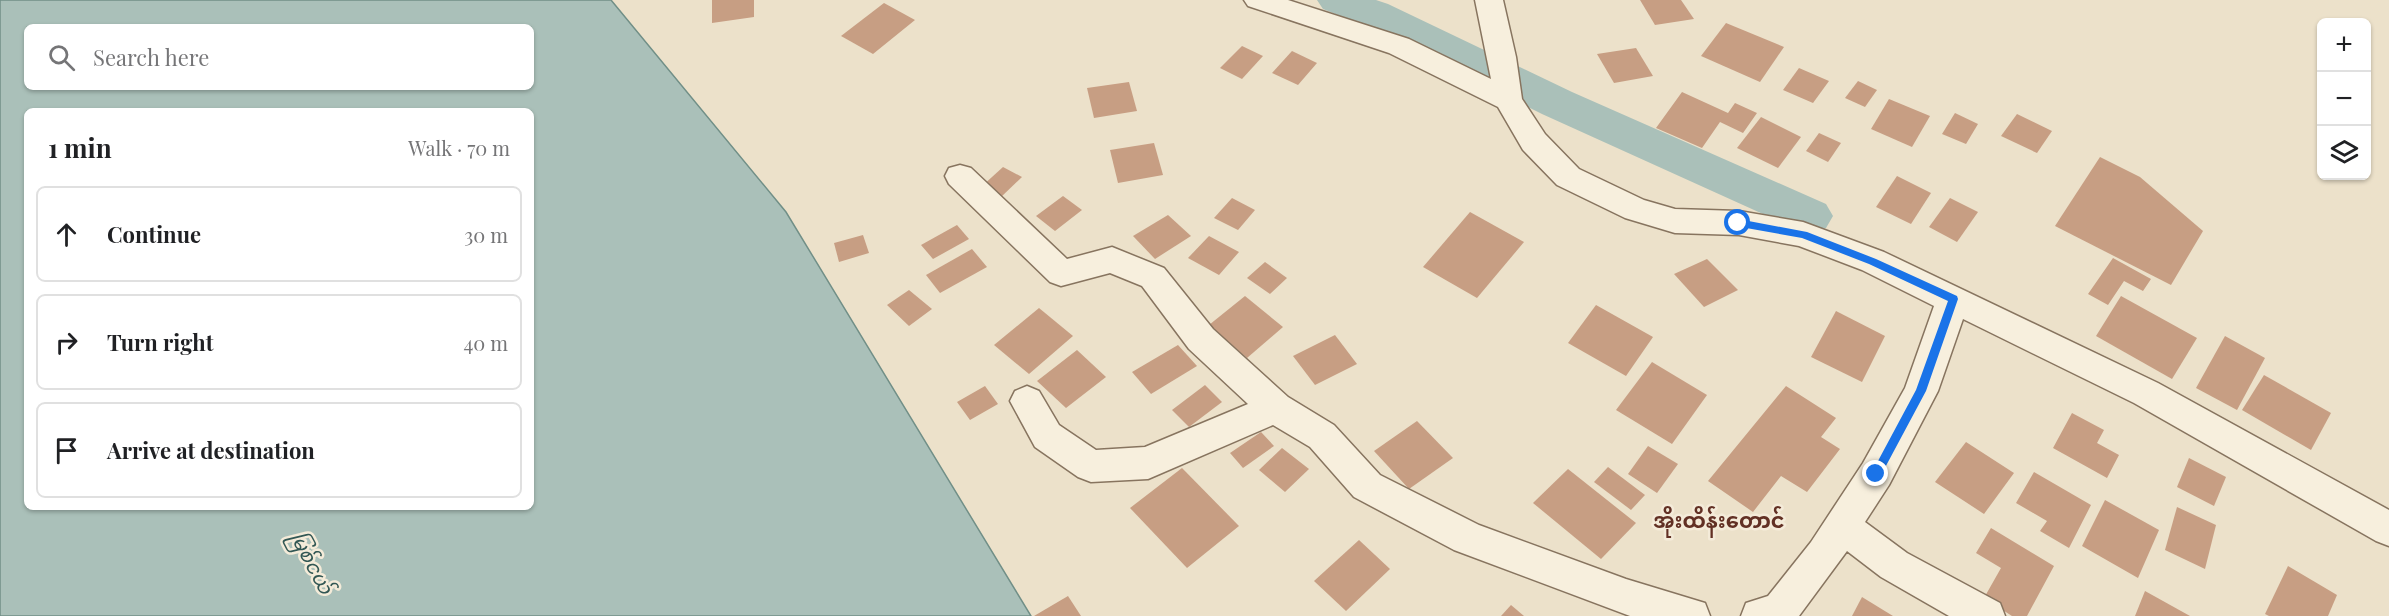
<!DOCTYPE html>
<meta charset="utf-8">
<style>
:root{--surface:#fff;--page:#f6f6f6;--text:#202124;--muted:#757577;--line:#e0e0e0}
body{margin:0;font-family:"Playfair Display","Noto Sans Myanmar",serif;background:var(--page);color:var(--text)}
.controls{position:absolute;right:18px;top:18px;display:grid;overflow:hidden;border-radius:9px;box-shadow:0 2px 4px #0004}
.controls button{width:54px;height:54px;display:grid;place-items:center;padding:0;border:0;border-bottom:2px solid var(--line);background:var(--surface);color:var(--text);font:30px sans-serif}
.stop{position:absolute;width:18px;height:18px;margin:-14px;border:4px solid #1a73e8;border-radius:50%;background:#fff}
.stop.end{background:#1a73e8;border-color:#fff;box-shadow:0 2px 6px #0008}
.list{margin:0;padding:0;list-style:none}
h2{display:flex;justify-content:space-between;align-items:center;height:78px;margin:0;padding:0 24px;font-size:26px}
h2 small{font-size:20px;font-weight:400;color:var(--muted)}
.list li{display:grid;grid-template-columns:39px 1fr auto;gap:18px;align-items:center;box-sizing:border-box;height:96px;margin:0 12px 12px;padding:0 12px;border:2px solid var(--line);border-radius:9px}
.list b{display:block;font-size:22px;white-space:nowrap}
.list em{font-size:20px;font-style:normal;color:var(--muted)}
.icon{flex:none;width:33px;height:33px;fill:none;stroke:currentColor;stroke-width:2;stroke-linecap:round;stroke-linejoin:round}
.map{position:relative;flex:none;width:2389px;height:616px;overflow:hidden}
.search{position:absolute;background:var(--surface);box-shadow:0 2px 4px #0004;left:24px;top:24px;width:510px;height:66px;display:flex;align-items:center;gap:15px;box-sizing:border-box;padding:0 21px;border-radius:9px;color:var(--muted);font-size:22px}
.panel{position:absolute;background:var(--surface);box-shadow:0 2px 4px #0004;left:24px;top:108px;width:510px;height:402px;border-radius:9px}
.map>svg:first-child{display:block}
.water{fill:#aac0b9;stroke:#718f87;stroke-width:1.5;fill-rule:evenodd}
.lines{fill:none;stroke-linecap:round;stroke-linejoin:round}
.canal{fill:#aac0b9;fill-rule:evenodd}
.building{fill:#c79e83}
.minor-casing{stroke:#87745f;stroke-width:3}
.minor{fill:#f7efdd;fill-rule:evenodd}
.route{fill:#1a73e8}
.labels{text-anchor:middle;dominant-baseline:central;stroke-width:5;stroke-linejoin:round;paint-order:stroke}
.water-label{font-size:20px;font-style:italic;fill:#325754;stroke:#f4ebd9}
.quarter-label{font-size:21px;font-weight:bold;fill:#623024;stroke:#f4ebd9}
</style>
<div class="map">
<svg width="2389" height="616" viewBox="0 0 2389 616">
<rect width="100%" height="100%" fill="#ece1ca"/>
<path class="water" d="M0,0H611L786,212L1031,616H0ZM27,27H531V87H27ZM27,111H531V507H27Z"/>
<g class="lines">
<path class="canal" d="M1317,0H1376L1388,4L1572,92L1826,204L1833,216L1826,228L1810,233L1794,228L1542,114L1360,24L1323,9Z"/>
</g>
<g class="building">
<path d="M712,0H754V17L712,23Z"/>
<path d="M1640,0H1681L1694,19L1655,25Z"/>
<path d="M884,3L915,20L873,54L841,36Z"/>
<path d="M1726,23L1784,47L1760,82L1701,56Z"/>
<path d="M1242,46L1263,56L1242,79L1220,68Z"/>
<path d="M1636,48L1653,76L1614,83L1597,54Z"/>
<path d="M1292,51L1317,63L1298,85L1272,73Z"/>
<path d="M1799,68L1829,81L1813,103L1783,90Z"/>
<path d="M1858,81L1877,90L1865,107L1845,98Z"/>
<path d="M1129,82L1137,111L1094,118L1087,88Z"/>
<path d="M1682,92L1728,113L1735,103L1757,113L1743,133L1720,122L1702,148L1656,128Z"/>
<path d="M1889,99L1930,116L1912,147L1871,129Z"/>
<path d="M1955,113L1978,124L1966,144L1942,134Z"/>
<path d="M2017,114L2052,131L2037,153L2001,136Z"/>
<path d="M1761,117L1801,137L1778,168L1737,148Z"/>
<path d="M1819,133L1841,143L1828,162L1806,151Z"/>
<path d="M1154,143L1163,175L1118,183L1110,150Z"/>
<path d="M2100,157L2140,177L2203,231L2171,285L2055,226Z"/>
<path d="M1003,167L1022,177L1000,198L981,187Z"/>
<path d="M1897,176L1931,193L1911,224L1876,207Z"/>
<path d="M1063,196L1082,210L1055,231L1036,216Z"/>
<path d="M1232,198L1255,210L1238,230L1214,218Z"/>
<path d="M1950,198L1978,212L1957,242L1929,227Z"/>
<path d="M1470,212L1524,242L1477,298L1423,267Z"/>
<path d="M1168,215L1191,236L1155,259L1133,236Z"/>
<path d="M957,225L969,239L933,259L921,245Z"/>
<path d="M863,235L869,253L839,262L834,243Z"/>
<path d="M1209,236L1239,252L1219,275L1188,258Z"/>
<path d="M972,249L987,267L940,293L926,275Z"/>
<path d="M2113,258L2151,279L2143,291L2124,281L2108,305L2088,294Z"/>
<path d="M1707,259L1738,290L1704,307L1674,274Z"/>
<path d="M1265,262L1287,278L1270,294L1247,278Z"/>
<path d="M909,290L932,309L909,326L887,305Z"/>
<path d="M1245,296L1283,327L1247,358L1209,325Z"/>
<path d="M2121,296L2197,338L2172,379L2096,336Z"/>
<path d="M1596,305L1653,337L1626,376L1568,343Z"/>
<path d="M1039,308L1073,336L1029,374L994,345Z"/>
<path d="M1836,311L1885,336L1862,382L1811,357Z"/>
<path d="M1335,335L1357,364L1315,385L1293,356Z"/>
<path d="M2225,336L2265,358L2237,410L2196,388Z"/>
<path d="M1178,345L1197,366L1151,394L1132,372Z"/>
<path d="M1077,350L1106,377L1066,408L1037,381Z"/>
<path d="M1652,362L1707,395L1672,444L1616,410Z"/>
<path d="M2264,375L2331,413L2311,450L2242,410Z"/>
<path d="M1205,385L1222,402L1189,427L1172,410Z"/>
<path d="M985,386L998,404L970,420L957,402Z"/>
<path d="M1786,386L1836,418L1821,437L1840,449L1807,492L1781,476L1753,512L1708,481Z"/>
<path d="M2072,413L2104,430L2097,443L2119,455L2107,478L2053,448Z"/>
<path d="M1417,421L1453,458L1409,489L1374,451Z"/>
<path d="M1261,432L1274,446L1243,468L1230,453Z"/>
<path d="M1966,442L2014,473L1984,514L1935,482Z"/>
<path d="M1648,446L1678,464L1657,493L1628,474Z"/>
<path d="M1282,448L1309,469L1285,492L1259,470Z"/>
<path d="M2189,458L2226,477L2214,506L2177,487Z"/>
<path d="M1608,467L1645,495L1631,510L1594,482Z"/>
<path d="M1182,468L1239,526L1187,568L1130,508Z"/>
<path d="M1568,469L1636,523L1601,559L1533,503Z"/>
<path d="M2034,472L2091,505L2069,548L2040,531L2047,521L2016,503Z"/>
<path d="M2105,500L2159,530L2138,578L2082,546Z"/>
<path d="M2177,507L2216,525L2205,569L2165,550Z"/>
<path d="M1991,528L2054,566L2027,616H2012L1984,598L2001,568L1976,553Z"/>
<path d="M1359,540L1390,569L1346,611L1314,581Z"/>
<path d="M2288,566L2337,595L2328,616H2269L2265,614Z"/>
<path d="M2145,591L2190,616H2135Z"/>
<path d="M1068,596L1081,616H1034Z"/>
<path d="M1862,597L1893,616H1852Z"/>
<path d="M1511,605L1524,616H1501Z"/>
</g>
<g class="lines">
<defs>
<g id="minor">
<path d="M1244,0H1288L1409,39L1491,79L1475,0H1503L1516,57L1522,99L1545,134L1579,169L1644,200L1675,209L1739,211L1803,222L1884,252L2158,383L2389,510V546L2376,541L2134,403L1963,319L1938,391L1889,485L1865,522L1907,553L2000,603L2005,616H1949L1881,577L1847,551L1799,616H1741L1746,603L1768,596L1811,542L1863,463L1905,388L1934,306L1862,270L1799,246L1739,235L1675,233L1625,218L1557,185L1523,150L1498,107L1389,53L1248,6Z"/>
<path d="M960,165L971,168L1067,259L1112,247L1164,268L1213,329L1288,397L1334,425L1380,475L1479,525L1626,579L1705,603L1710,616H1630L1454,550L1354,497L1310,447L1273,425L1148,479L1091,482L1078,477L1035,447L1010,401L1015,391L1027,386L1039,391L1059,425L1096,450L1145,447L1248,404L1189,349L1142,286L1110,273L1061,286L1050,282L949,184L945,176L949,168Z"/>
</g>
</defs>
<use href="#minor" class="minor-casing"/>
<use href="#minor" class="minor"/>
</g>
<path class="route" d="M1738,219L1807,232L1876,259L1957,296L1958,299L1926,391L1880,477H1872L1871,474L1916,390L1948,301L1869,264L1802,238L1735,226L1734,223Z"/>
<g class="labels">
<g class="water-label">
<text transform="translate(313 562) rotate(62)">မြစ်ငယ်</text>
</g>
<g class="quarter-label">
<text x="1719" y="519">အိုးထိန်းတောင်</text>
</g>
</g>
</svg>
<div class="controls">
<button>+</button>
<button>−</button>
<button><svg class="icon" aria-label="layers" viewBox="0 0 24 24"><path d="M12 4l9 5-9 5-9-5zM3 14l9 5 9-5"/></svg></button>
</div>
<div class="stop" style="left:1738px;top:223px"></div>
<div class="stop end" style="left:1876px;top:474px"></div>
<div class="search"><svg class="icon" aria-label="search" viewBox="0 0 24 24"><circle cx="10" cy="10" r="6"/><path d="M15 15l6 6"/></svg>Search here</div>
<section class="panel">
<h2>1 min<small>Walk · 70 m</small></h2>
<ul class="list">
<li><svg class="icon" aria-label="ahead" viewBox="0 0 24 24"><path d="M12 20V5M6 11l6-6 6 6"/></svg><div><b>Continue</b></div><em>30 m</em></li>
<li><svg class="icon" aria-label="right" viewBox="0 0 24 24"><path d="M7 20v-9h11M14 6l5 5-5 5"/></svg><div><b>Turn right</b></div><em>40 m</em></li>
<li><svg class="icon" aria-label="arrive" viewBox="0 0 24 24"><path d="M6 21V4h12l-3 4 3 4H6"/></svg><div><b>Arrive at destination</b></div></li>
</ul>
</section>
</div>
